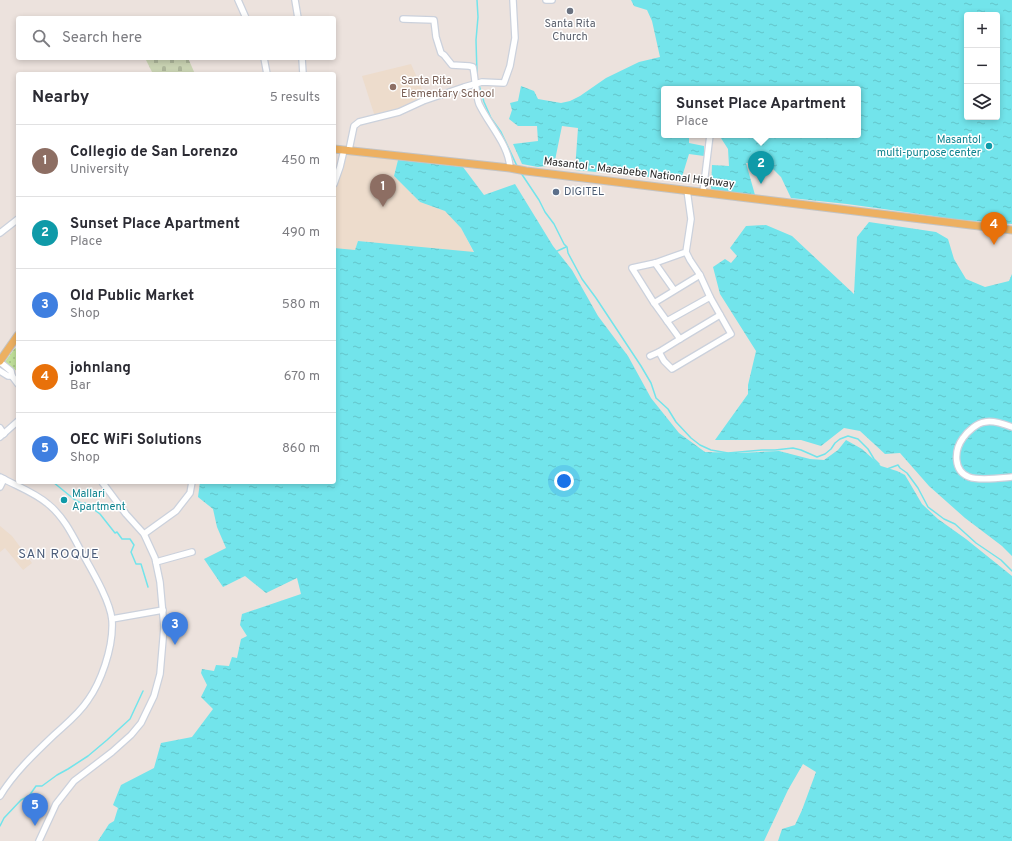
<!DOCTYPE html>
<meta charset="utf-8">
<style>
:root{--surface:#fff;--page:#f2f2f3;--text:#2b2b33;--muted:#7c7c81;--line:#e1e1e2;--accent:#4187f5}
body{margin:0;font-family:Overpass,sans-serif;background:var(--page);color:var(--text)}
.controls{position:absolute;right:12px;top:12px;display:grid;overflow:hidden;border-radius:4px;box-shadow:0 2px 6px #0003}
.controls button{width:36px;height:36px;display:grid;place-items:center;padding:0;border:0;border-bottom:1px solid var(--line);background:var(--surface);color:var(--text);font:20px sans-serif}
.you{position:absolute;left:564px;top:481px;width:14px;height:14px;margin:-10px;border:3px solid #fff;border-radius:50%;background:#1a73e8;box-shadow:0 0 0 6px #1a73e833}
.badge{display:grid;place-items:center;width:26px;height:26px;border-radius:50%;background:var(--accent);color:#fff;font-size:13px;font-weight:700}
.pin{position:absolute;translate:-50% -33px;filter:drop-shadow(0 1px 2px #0008)}
.pin::after{content:'';position:absolute;top:21px;width:14px;height:12px;background:inherit;clip-path:polygon(0 0,100% 0,50% 100%)}
.popup{position:absolute;left:661px;top:86px;width:200px;height:52px;box-sizing:border-box;display:grid;place-content:center;border-radius:4px;background:var(--surface);filter:drop-shadow(0 1px 3px #0005);font-size:13px;white-space:nowrap;color:var(--muted)}
.popup b{font-size:15px;color:var(--text)}
.popup::after{content:'';position:absolute;left:50%;top:100%;margin-left:-8px;border:8px solid transparent;border-top-color:var(--surface)}
.list{margin:0;padding:0;list-style:none}
h2{display:flex;justify-content:space-between;align-items:center;height:52px;margin:0;padding:0 16px;font-size:17px}
h2 small{font-size:13px;font-weight:400;color:var(--muted)}
.list li{display:grid;grid-template-columns:26px 1fr auto;gap:12px;align-items:center;box-sizing:border-box;height:72px;padding:0 16px;border-top:1px solid var(--line)}
.list b{display:block;font-size:15px;white-space:nowrap}
.list p{margin:0;font-size:13px;white-space:nowrap;color:var(--muted)}
.list em{font-size:13px;font-style:normal;color:var(--muted)}
.icon{flex:none;width:22px;height:22px;fill:none;stroke:currentColor;stroke-width:2;stroke-linecap:round;stroke-linejoin:round}
.map{position:relative;flex:none;width:1012px;height:841px;overflow:hidden}
.search{position:absolute;background:var(--surface);box-shadow:0 2px 6px #0003;left:16px;top:16px;width:320px;height:44px;display:flex;align-items:center;gap:10px;box-sizing:border-box;padding:0 14px;border-radius:4px;color:var(--muted);font-size:15px}
.panel{position:absolute;background:var(--surface);box-shadow:0 2px 6px #0003;left:16px;top:72px;width:320px;height:412px;border-radius:4px}
.map>svg:first-child{display:block}
.education{fill:#eddccc}
.cemetery{fill:url(#cemetery-stones)}
.park{fill:url(#park-dots)}
.water{fill:url(#water-ripples);fill-rule:evenodd}
.lines{fill:none;stroke-linecap:round;stroke-linejoin:round}
.stream{stroke:#72e4eb;stroke-width:1.5}
.minor-casing{stroke:#cbd1dc;stroke-width:8}
.major-casing{stroke:#c3c3c3;stroke-width:9}
.minor{stroke:#fff;stroke-width:5.5}
.major{stroke:#edb061;stroke-width:7}
.worship-dot{fill:#6b7280;stroke:#fff;stroke-width:1.5}
.education-dot{fill:#8d6e63;stroke:#fff;stroke-width:1.5}
.culture-dot{fill:#0f9aa8;stroke:#fff;stroke-width:1.5}
.service-dot{fill:#5c6f8a;stroke:#fff;stroke-width:1.5}
.labels{text-anchor:middle;dominant-baseline:central;stroke-width:3;stroke-linejoin:round;paint-order:stroke}
.worship-label{font-size:11px;fill:#5b616d;stroke:#fff}
.education-label{font-size:11px;fill:#785e54;stroke:#fff;text-anchor:start}
.culture-label{font-size:11px;fill:#0d838f;stroke:#fff;text-anchor:end}
.street-label{font-size:11px;fill:#2a2a2a;stroke:#fff}
.service-label{font-size:11px;fill:#4e5e75;stroke:#fff;text-anchor:start}
.quarter-label{font-size:13px;letter-spacing:1px;fill:#4c5d7a;stroke:#fff}
</style>
<div class="map">
<svg width="1012" height="841" viewBox="0 0 1012 841">
<defs>
<pattern id="cemetery-stones" width="16" height="16" patternUnits="userSpaceOnUse"><rect width="16" height="16" fill="#cbd5b4"/><path d="M2 7V4a2 2 0 0 1 4 0v3zM10 15v-3a2 2 0 0 1 4 0v3z" fill="#aeb79b"/></pattern>
<pattern id="park-dots" width="8" height="8" patternUnits="userSpaceOnUse"><rect width="8" height="8" fill="#c1e19b"/><path d="M2 2h.1M6 6h.1" fill="none" stroke="#a6c186" stroke-width="1.8" stroke-linecap="round"/></pattern>
<pattern id="water-ripples" width="26" height="14" patternUnits="userSpaceOnUse"><rect width="26" height="14" fill="#72e4eb"/><path d="M2 4q2-2 4 0t4 0M15 11q2-2 4 0t4 0" fill="none" stroke="#63c4ca"/></pattern>
</defs>
<rect width="100%" height="100%" fill="#ece2dd"/>
<g class="education">
<path d="M411,64L426,98L401,111L375,117L362,76Z"/>
<path d="M345,154L377,155L398,160L394,176L420,202L445,211L461,228L474,253L358,241L355,251L334,248V190Z"/>
<path d="M0,526L12,536L32,563L23,570L5,548L0,552Z"/>
</g>
<path class="cemetery" d="M145,58H188L195,74H153Z"/>
<path class="park" d="M15,348L18,350V372L5,362Z"/>
<g class="water">
<path d="M631,0H1012V224L952,219L934,216L847,204L791,198L781,177L768,164L746,163L755,195L711,191L712,165L729,166L728,149L719,135H858V89H664V135H689V143L704,146V156L689,154L681,180L575,170L578,128L562,126L554,165L538,167L522,164L513,144L538,141L537,126H518L509,119L512,110L510,103L518,101L521,86L534,91L538,99L561,103L570,101L580,96L606,78L639,62L660,57L652,21L647,10L634,6ZM967,15H997V117H967Z"/>
<path d="M398,160L463,167L484,195L515,184L553,246L572,270L598,316L628,356L651,398L679,433L705,452L740,453L779,451L810,459L824,460L838,450L846,440L862,449L881,466L897,471L905,475L922,504L938,519L966,539L1012,576V841H778L782,829L795,825L802,810L816,772L803,764L788,790L764,841H98L109,824L114,821L118,808L113,805L121,785L154,768L161,743L192,737L213,709L201,697L207,685L201,673L202,669L214,671L216,665L229,666L232,657L237,658L241,639L247,636L240,625L242,614L301,594L297,578L266,593L245,576L223,587L204,559L226,548L217,527L213,509L198,497L200,482H334V248L355,250L358,241L474,252L461,228L445,211L420,202L394,176Z"/>
<path d="M869,222L936,232L948,239L954,259L966,279L985,287L1009,281L1012,274V556L1002,546L965,518L929,486L900,453L885,454L860,431L844,428L821,446L801,440H715L748,394V385L756,351L720,294L713,267L725,259L731,263L737,256L730,248L746,226L766,225L792,236L854,294L857,237Z"/>
</g>
<g class="lines">
<g class="stream">
<path d="M477,74L476,40L478,17L477,0"/>
<path d="M479,85L484,102L491,118L501,132L517,166"/>
<path d="M521,173L539,200L545,212L554,224L564,244L567,247L568,253L582,279L596,298L641,366L651,383L656,398L668,409L676,422L691,438L700,445L711,450L728,453L762,450H775L793,448L801,450L817,457L825,454L831,449L835,443L840,439L848,436L858,439L868,449L874,459L879,464"/>
<path d="M555,252L566,247"/>
<path d="M887,469L898,465L900,468L907,473L918,488L928,507L944,519L955,524L976,543L1001,560L1012,571"/>
<path d="M53,482L75,500L83,504L85,503L100,514L115,533L117,532L122,539H130L134,545L131,552L136,564H141L148,587"/>
<path d="M0,826L4,818L21,800L29,796L36,786H42L57,775L68,769L88,756L107,740L130,719L143,691"/>
</g>
<defs>
<g id="minor">
<path d="M238,0L246,18"/>
<path d="M295,0L298,18"/>
<path d="M546,0H552"/>
<path d="M403,19L434,20L436,37L441,53L444,55L452,65L469,66L473,67C475,76 476,97 479,104C489,125 509,145 510,168"/>
<path d="M264,58L267,74"/>
<path d="M302,58L303,74"/>
<path d="M349,150L354,126L359,122L399,112L423,101L464,87L482,82L504,83L510,66L515,38L513,0"/>
<path d="M334,184L340,167L344,150"/>
<path d="M703,192L710,135"/>
<path d="M0,233L18,219"/>
<path d="M686,252L655,263L632,268L654,303L680,339L659,352L664,361L672,369L731,334L710,297L700,275L690,260L686,252L691,219L687,190"/>
<path d="M655,263L674,290"/>
<path d="M654,303L700,275"/>
<path d="M667,321L710,297"/>
<path d="M680,339L720,315"/>
<path d="M650,356L659,352"/>
<path d="M0,362L11,371L12,376L18,384"/>
<path d="M0,371L8,376H12"/>
<path d="M1012,427C1004,424 993,420 985,422C977,423 968,431 963,438C954,450 953,471 969,477C979,481 1001,478 1012,477"/>
<path d="M0,428L4,434"/>
<path d="M0,437L18,421"/>
<path d="M0,477C16,486 34,492 48,504C63,516 72,534 81,551C91,569 110,600 112,620C113,635 110,650 105,665C101,677 96,689 88,700C79,714 66,724 54,735C34,754 14,773 0,796"/>
<path d="M0,487L4,479"/>
<path d="M144,534L176,511L190,493L192,482"/>
<path d="M156,562L192,552"/>
<path d="M112,619L163,610"/>
<path d="M39,841L56,804L74,781L112,752L131,735L141,723L154,696L160,674L164,627L160,582L155,558L144,534L126,514L102,482"/>
</g>
<g id="major">
<path d="M334,149L510,168L526,171L1012,230"/>
<path d="M0,361L18,335"/>
</g>
</defs>
<use href="#minor" class="minor-casing"/>
<use href="#major" class="major-casing"/>
<use href="#minor" class="minor"/>
<use href="#major" class="major"/>
</g>
<circle class="worship-dot" cx="570" cy="11" r="4"/>
<circle class="education-dot" cx="393" cy="87" r="4"/>
<g class="culture-dot">
<circle cx="989" cy="146" r="4"/>
<circle cx="64" cy="500" r="4"/>
</g>
<circle class="service-dot" cx="556" cy="192" r="4"/>
<g class="labels">
<g class="worship-label">
<text x="570" y="24">Santa Rita<tspan x="570" dy="13">Church</tspan></text>
</g>
<g class="education-label">
<text x="401" y="81">Santa Rita<tspan x="401" dy="13">Elementary School</tspan></text>
</g>
<g class="culture-label">
<text x="981" y="140">Masantol<tspan x="981" dy="13">multi-purpose center</tspan></text>
<text x="72" y="494" text-anchor="start">Mallari<tspan x="72" dy="13">Apartment</tspan></text>
</g>
<g class="street-label">
<text transform="translate(639 173) rotate(7)">Masantol - Macabebe National Highway</text>
</g>
<g class="service-label">
<text x="564" y="192">DIGITEL</text>
</g>
<g class="quarter-label">
<text x="59" y="555">SAN ROQUE</text>
</g>
</g>
</svg>
<div class="controls">
<button>+</button>
<button>−</button>
<button><svg class="icon" aria-label="layers" viewBox="0 0 24 24"><path d="M12 4l9 5-9 5-9-5zM3 14l9 5 9-5"/></svg></button>
</div>
<div class="you"></div>
<div class="pin badge" style="left:383px;top:207px;background:#8d6e63">1</div>
<div class="pin badge" style="left:761px;top:184px;background:#0f9aa8">2</div>
<div class="popup"><b>Sunset Place Apartment</b>Place</div>
<div class="pin badge" style="left:175px;top:645px;background:#3f7fe0">3</div>
<div class="pin badge" style="left:994px;top:245px;background:#e8710a">4</div>
<div class="pin badge" style="left:35px;top:826px;background:#3f7fe0">5</div>
<div class="search"><svg class="icon" aria-label="search" viewBox="0 0 24 24"><circle cx="10" cy="10" r="6"/><path d="M15 15l6 6"/></svg>Search here</div>
<section class="panel">
<h2>Nearby<small>5 results</small></h2>
<ul class="list">
<li><span class="badge" style="background:#8d6e63">1</span><div><b>Collegio de San Lorenzo</b><p>University</p></div><em>450 m</em></li>
<li><span class="badge" style="background:#0f9aa8">2</span><div><b>Sunset Place Apartment</b><p>Place</p></div><em>490 m</em></li>
<li><span class="badge" style="background:#3f7fe0">3</span><div><b>Old Public Market</b><p>Shop</p></div><em>580 m</em></li>
<li><span class="badge" style="background:#e8710a">4</span><div><b>johnlang</b><p>Bar</p></div><em>670 m</em></li>
<li><span class="badge" style="background:#3f7fe0">5</span><div><b>OEC WiFi Solutions</b><p>Shop</p></div><em>860 m</em></li>
</ul>
</section>
</div>
